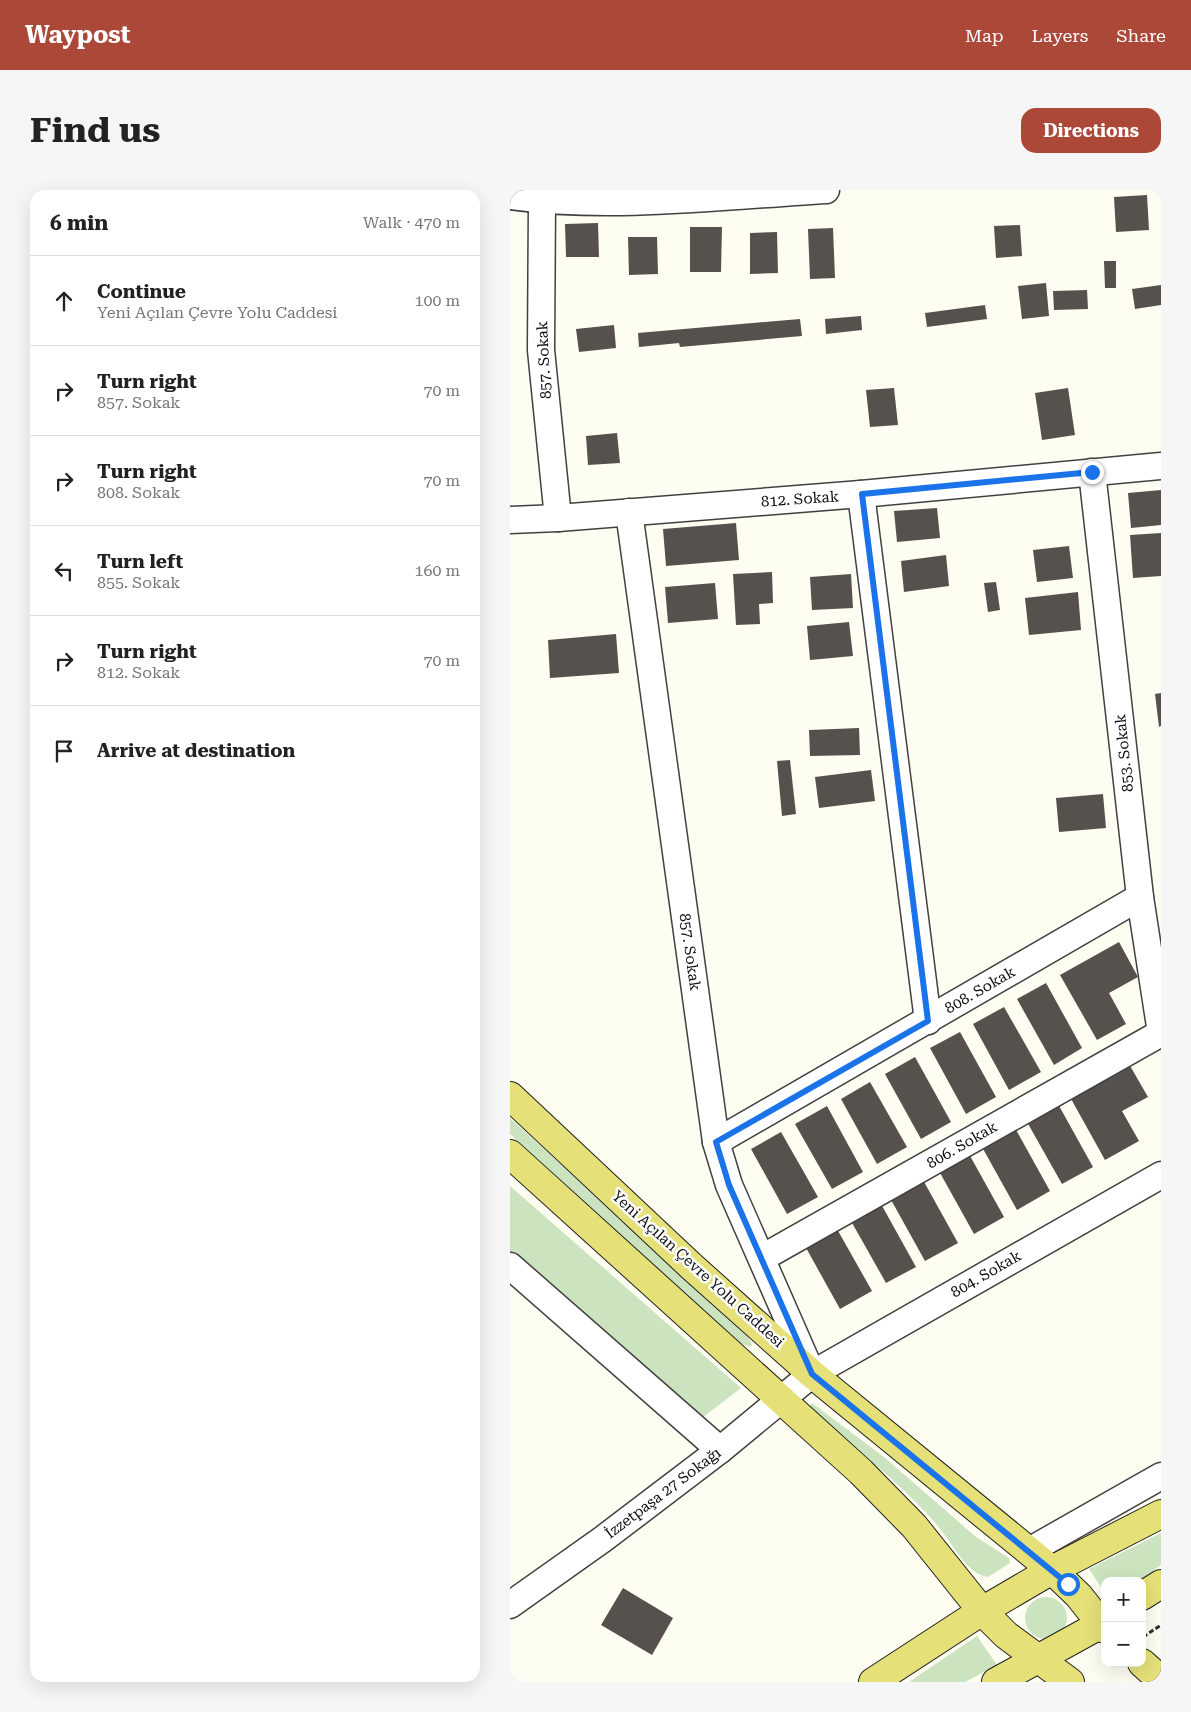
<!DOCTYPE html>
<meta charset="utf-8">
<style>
:root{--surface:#fff;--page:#f6f6f6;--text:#222;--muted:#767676;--line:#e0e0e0;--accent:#ac4838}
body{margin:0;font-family:"Roboto Serif",serif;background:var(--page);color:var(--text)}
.controls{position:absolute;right:15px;bottom:15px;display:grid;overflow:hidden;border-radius:10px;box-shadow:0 5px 20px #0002}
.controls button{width:45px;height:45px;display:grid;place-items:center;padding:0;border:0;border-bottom:1px solid var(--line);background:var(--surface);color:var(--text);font:25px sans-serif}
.stop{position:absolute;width:15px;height:15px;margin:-11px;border:4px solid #1a73e8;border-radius:50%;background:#fff}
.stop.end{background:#1a73e8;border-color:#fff;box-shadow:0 1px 5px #0008}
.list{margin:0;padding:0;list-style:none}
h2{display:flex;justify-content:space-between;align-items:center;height:65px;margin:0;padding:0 20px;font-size:21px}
h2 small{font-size:16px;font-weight:400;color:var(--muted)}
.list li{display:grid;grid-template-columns:32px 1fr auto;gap:15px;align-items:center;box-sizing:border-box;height:90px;padding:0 20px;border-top:1px solid var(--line)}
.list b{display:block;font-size:19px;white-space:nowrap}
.list p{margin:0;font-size:16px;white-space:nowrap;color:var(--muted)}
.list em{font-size:16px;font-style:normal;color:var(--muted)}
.icon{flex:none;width:28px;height:28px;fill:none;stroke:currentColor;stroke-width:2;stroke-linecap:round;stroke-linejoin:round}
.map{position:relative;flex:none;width:651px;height:1492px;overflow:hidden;border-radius:15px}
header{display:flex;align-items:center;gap:30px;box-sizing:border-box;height:70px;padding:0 25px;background:var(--accent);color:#fff}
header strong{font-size:24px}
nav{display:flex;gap:28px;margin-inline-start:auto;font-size:18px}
.intro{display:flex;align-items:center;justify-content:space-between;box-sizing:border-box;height:120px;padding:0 30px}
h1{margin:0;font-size:35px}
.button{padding:12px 22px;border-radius:15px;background:var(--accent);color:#fff;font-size:18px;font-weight:700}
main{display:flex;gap:30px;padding:0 30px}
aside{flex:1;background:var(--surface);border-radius:15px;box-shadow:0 5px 20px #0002}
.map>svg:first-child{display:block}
.green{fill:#cbe4bf}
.building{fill:#56514c}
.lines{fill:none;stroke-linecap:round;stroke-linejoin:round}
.minor-casing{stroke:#414141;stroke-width:29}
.major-casing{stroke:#1f1f1f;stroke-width:30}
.path{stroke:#303030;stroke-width:3;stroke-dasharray:5 2.5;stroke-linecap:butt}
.minor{stroke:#fff;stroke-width:26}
.major{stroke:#e6e078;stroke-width:28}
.route{stroke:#1a73e8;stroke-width:6}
.labels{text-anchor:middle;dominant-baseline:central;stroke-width:5;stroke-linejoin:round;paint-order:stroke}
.street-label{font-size:15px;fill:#0e0e0e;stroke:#fff}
</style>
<header>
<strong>Waypost</strong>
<nav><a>Map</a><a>Layers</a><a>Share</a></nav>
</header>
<div class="intro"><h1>Find us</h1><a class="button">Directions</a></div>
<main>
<aside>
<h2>6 min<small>Walk · 470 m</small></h2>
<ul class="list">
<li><svg class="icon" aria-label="ahead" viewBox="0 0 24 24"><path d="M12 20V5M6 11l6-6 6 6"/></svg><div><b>Continue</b><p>Yeni Açılan Çevre Yolu Caddesi</p></div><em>100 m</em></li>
<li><svg class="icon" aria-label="right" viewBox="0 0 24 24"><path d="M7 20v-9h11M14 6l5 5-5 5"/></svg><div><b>Turn right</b><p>857. Sokak</p></div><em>70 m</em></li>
<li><svg class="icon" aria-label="right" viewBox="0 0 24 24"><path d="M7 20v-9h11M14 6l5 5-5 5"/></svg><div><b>Turn right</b><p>808. Sokak</p></div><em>70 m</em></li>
<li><svg class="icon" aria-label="left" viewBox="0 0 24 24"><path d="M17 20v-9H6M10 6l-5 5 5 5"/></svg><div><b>Turn left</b><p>855. Sokak</p></div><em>160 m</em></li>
<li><svg class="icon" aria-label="right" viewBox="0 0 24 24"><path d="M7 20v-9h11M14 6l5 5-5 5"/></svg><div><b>Turn right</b><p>812. Sokak</p></div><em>70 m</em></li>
<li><svg class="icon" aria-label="arrive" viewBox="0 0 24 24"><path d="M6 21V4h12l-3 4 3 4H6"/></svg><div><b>Arrive at destination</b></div></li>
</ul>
</aside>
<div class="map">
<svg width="651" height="1492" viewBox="0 0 651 1492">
<rect width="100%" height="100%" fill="#fdfdf2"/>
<g class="green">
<path d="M0,928L237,1145L242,1154L241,1157L232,1154L217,1142L0,944Z"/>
<path d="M0,996L231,1198L188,1231L0,1062Z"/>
<path d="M302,1213L374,1267L466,1347L499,1368L500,1373L478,1387C457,1384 444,1356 431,1340C396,1296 341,1256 299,1218Z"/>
<path d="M651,1343V1375L629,1391H595V1403L579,1379Z"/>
<circle cx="536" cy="1428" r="21"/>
<path d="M467,1446L487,1475L455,1492H399Z"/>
</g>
<g class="building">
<path d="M637,5L639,40L606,42L604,7Z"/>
<path d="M88,33L89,67H56L55,34Z"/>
<path d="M510,35L512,66L486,68L484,36Z"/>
<path d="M180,37H212L211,82H180Z"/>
<path d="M323,38L325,88L300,89L298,39Z"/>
<path d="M267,42L268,83L240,84V43Z"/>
<path d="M118,47H147L148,84L119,85Z"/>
<path d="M594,71H606V98H595Z"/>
<path d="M536,93L539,126L512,129L508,96Z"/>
<path d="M651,95V115L625,119L622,99Z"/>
<path d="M577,100L578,119L544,120L543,101Z"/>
<path d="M475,115L477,129L417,137L415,123Z"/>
<path d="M351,126L352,140L316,144L315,129Z"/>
<path d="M290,129L292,146L170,157L169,153L129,157L128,143Z"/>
<path d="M104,135L106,158L69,162L66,139Z"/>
<path d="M384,198L388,235L360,237L356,200Z"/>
<path d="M558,198L565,245L532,250L525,203Z"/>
<path d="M107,243L110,273L78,275L76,246Z"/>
<path d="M651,300V335L621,338L618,303Z"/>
<path d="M427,318L430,348L387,352L384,321Z"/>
<path d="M226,333L229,370L156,376L153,339Z"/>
<path d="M651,343V386L623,388L620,345Z"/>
<path d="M559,356L563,388L527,392L523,360Z"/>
<path d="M436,365L439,396L394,402L391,371Z"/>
<path d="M262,382L263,413L249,414L250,434L226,435L223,384Z"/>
<path d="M341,384L343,418L302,420L300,387Z"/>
<path d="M486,392L490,420L478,422L474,393Z"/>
<path d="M205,393L208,429L158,433L155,397Z"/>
<path d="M568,402L571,440L519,445L515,408Z"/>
<path d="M339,432L343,466L300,470L297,436Z"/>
<path d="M106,444L109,483L40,488L38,450Z"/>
<path d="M651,503V536L649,537L645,504Z"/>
<path d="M349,538L350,565L300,566L299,540Z"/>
<path d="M280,570L286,624L272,626L267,571Z"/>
<path d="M361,580L365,611L309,618L305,587Z"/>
<path d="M593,604L596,638L549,642L546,608Z"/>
<path d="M609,752L628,787L599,803L616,834L587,850L550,785Z"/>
<path d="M536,793L572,858L544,875L507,809Z"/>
<path d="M494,817L531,882L499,900L463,834Z"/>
<path d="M450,842L486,907L456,924L420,858Z"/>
<path d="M405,867L441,932L411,949L375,884Z"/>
<path d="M619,874L638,907L612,921L629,951L595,970L560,907Z"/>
<path d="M360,892L397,957L367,974L331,909Z"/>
<path d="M548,914L583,977L552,994L517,932Z"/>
<path d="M317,916L353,982L322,999L285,934Z"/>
<path d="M505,938L540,1001L507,1020L472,957Z"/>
<path d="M271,942L308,1007L277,1024L241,959Z"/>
<path d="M459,964L494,1027L464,1044L429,981Z"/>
<path d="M413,990L448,1053L415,1071L380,1008Z"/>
<path d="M371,1014L406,1077L376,1093L341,1031Z"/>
<path d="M327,1039L362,1101L330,1119L295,1056Z"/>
<path d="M113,1398L163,1428L142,1465L91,1435Z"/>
</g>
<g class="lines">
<defs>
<g id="minor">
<path d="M0,6C100,20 215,6 316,0"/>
<path d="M32,11L31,160L48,328"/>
<path d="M582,282L630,707L651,843"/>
<path d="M351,304L418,831"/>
<path d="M119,322L206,952L219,995L302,1184"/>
<path d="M0,330L48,328L351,304L651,276"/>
<path d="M206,952L630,707"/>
<path d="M252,1068L651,843"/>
<path d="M0,1076L210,1260"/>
<path d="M519,1361L651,1286"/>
<path d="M0,1415L93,1349L210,1260L302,1184L651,985"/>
</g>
<g id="major">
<path d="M0,906L181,1076L302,1184L542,1380L569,1406L595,1439"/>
<path d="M0,964L351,1282L404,1336L472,1421L496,1445L560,1492"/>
<path d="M632,1406L651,1394"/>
<path d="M632,1473L651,1490"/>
<path d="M363,1492L472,1421L542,1380L651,1324"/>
<path d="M486,1492L595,1432"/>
</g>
</defs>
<use href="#minor" class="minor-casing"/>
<use href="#major" class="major-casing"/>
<path class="path" d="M633,1447L651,1435"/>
<use href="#minor" class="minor"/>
<use href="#major" class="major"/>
</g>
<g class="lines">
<path class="route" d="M558,1394L302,1184L219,995L206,952L418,831L352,304L582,282"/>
</g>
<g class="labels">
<g class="street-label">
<text transform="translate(34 170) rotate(-93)">857. Sokak</text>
<text transform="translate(290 309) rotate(-4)">812. Sokak</text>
<text transform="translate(614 563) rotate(-96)">853. Sokak</text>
<text transform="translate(180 762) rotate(82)">857. Sokak</text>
<text transform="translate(470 800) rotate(-30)">808. Sokak</text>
<text transform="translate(452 955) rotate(-30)">806. Sokak</text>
<text transform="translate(188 1079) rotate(42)">Yeni Açılan Çevre Yolu Caddesi</text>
<text transform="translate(476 1084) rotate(-30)">804. Sokak</text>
<text transform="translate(153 1303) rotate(-37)">İzzetpaşa 27 Sokağı</text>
</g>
</g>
</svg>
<div class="controls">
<button>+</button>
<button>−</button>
</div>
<div class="stop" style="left:558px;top:1394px"></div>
<div class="stop end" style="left:582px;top:282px"></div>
</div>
</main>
